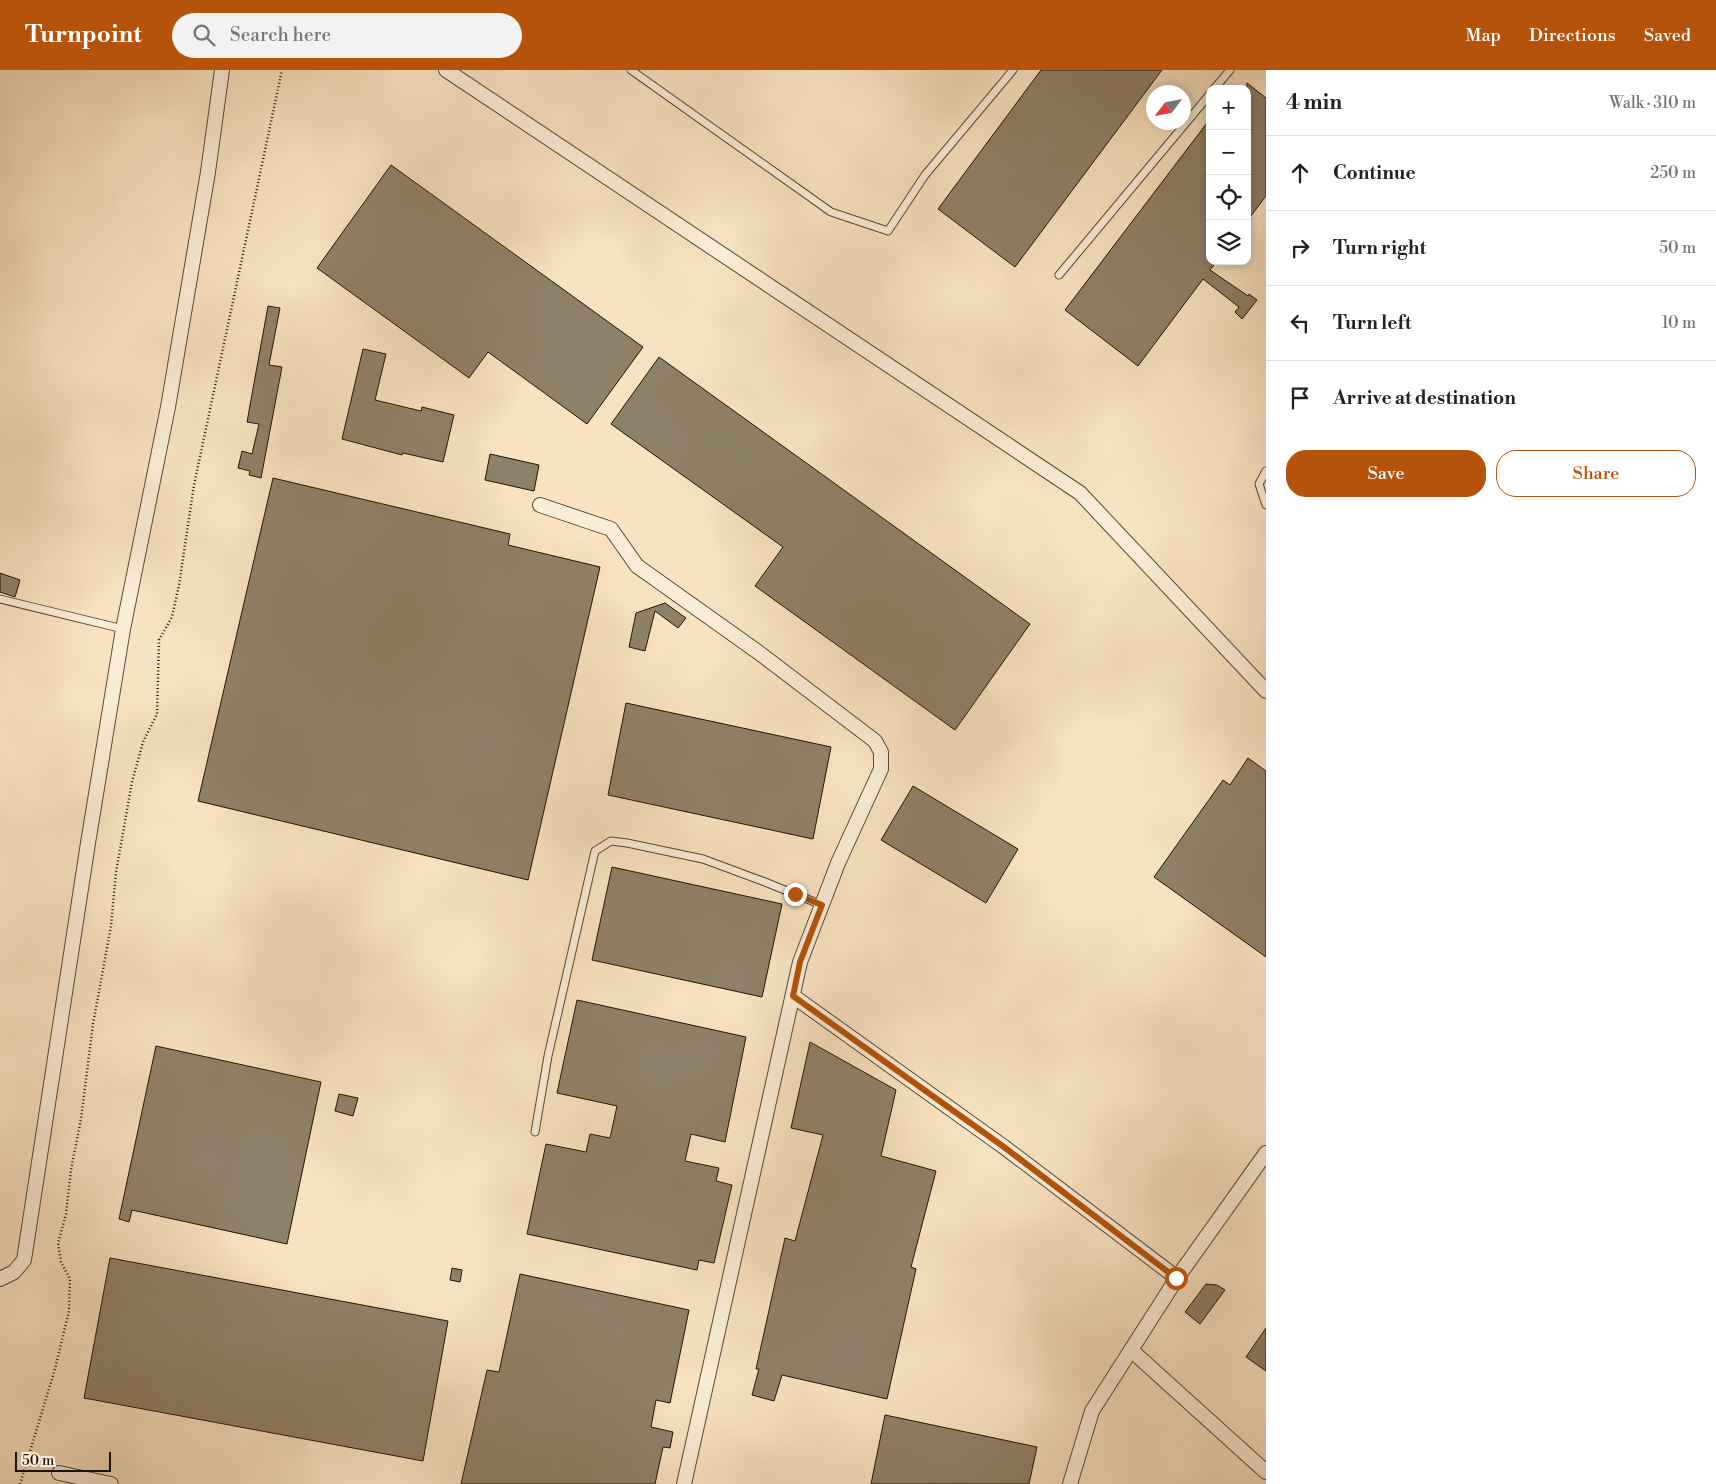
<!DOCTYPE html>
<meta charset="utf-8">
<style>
:root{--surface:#fff;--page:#f2f2f2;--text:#202124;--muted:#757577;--line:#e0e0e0;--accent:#b45309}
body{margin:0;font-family:"Libre Bodoni",serif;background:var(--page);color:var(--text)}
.controls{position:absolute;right:15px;top:15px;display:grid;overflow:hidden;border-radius:10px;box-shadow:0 2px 8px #0003}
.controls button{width:45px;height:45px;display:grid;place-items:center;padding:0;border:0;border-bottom:1px solid var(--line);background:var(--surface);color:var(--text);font:25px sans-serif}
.compass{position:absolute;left:1146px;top:15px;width:45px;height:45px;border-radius:50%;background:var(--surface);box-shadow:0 2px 8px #0003;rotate:238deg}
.scale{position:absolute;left:15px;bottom:12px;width:96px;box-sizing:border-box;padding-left:5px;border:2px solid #1e150a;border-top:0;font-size:14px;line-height:18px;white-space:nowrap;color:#1e150a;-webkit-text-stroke:4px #faecd7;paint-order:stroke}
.stop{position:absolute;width:15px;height:15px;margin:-11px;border:4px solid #b45309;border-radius:50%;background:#fff}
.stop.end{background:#b45309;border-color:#fff;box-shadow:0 1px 5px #0008}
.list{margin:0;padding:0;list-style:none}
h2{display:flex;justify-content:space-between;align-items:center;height:65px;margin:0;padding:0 20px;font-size:21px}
h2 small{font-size:16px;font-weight:400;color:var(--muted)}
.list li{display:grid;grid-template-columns:32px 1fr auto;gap:15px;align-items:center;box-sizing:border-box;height:75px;padding:0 20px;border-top:1px solid var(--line)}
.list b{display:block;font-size:19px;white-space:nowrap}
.list em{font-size:16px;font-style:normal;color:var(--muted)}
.actions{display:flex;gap:10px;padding:15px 20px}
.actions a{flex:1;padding:11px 0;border:1px solid var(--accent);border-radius:20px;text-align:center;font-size:18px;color:var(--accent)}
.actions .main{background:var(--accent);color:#fff}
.icon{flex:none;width:28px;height:28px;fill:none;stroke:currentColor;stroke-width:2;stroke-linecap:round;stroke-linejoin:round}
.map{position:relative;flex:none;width:1266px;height:1414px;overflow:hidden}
header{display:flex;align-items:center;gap:30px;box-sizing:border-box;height:70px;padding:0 25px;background:var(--accent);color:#fff}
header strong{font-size:24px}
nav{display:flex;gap:28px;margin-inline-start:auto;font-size:18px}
.search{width:350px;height:45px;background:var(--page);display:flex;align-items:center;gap:12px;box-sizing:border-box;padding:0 18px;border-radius:28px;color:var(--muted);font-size:19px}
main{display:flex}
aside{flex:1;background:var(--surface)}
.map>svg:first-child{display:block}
.building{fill:#8f8069;stroke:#1e150a}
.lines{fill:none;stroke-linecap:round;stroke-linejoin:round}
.lane-casing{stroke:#544838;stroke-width:9}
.street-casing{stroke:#544838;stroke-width:16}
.path{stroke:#1e150a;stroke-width:2.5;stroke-dasharray:1 2.5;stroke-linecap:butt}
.lane{stroke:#faecd7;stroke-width:7}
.street{stroke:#faecd7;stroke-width:14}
.route{stroke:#b45309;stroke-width:6}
</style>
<header>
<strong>Turnpoint</strong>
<div class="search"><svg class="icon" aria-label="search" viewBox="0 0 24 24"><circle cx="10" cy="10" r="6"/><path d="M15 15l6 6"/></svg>Search here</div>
<nav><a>Map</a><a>Directions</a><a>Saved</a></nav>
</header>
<main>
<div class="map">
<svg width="1266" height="1414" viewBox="0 0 1266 1414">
<rect width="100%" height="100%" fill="#f8e2c1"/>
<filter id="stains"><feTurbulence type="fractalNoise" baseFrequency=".004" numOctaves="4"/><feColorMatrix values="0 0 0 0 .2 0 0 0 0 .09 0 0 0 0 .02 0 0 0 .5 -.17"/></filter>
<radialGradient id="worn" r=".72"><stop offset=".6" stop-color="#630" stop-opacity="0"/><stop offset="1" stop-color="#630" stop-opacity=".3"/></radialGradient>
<g class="building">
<path d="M1041,0H1162L1015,197L938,139Z"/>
<path d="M1247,13L1266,28V126L1247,151Z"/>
<path d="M1210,49V191H1217L1210,200L1248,226L1249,224L1257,230L1242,249L1235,242L1239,237L1203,209L1138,296L1065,240Z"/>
<path d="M391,95L643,277L587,354L488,282L469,308L317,198Z"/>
<path d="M268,236L280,238L269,295L282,297L261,408L249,405L250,401L238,398L242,381L252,384L259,354L247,352Z"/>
<path d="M363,279L386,284L375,330L421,341L422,337L454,345L443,392L403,383L402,385L342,369Z"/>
<path d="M659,287L1030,554L955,660L755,516L783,477L611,354Z"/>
<path d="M490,384L539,395L534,421L485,410Z"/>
<path d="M273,408L510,464L508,475L600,497L528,810L198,731Z"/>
<path d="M0,503L20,510L15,527L0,522Z"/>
<path d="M665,533L686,548L678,558L655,541L645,581L629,577L636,543Z"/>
<path d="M626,633L831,677L813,769L608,725Z"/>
<path d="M1248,688L1266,701V887L1154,807L1223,710L1230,715Z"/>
<path d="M913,716L1018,779L986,833L881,770Z"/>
<path d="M612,797L782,834L762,927L592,890Z"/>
<path d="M577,930L746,967L725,1072L691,1064L685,1091L719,1098L716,1111L732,1115L714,1193L699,1190L697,1200L527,1164L546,1074L586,1082L590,1064L610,1068L617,1036L557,1023Z"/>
<path d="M810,972L896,1020L881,1086L936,1101L911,1197L916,1199L887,1329L782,1305L774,1331L752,1325L759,1299H756L785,1168L795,1171L823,1065L791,1058Z"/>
<path d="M156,976L321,1012L287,1174L132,1140L129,1152L119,1149Z"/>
<path d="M339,1024L358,1028L353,1046L335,1041Z"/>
<path d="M110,1188L448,1251L423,1391L84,1328Z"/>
<path d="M452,1198L462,1200L460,1212L450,1210Z"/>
<path d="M520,1204L689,1240L670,1333L656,1330L651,1357L673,1362L670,1378L663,1377L655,1414H461L487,1300L499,1302Z"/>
<path d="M1206,1214L1217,1215L1225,1220L1200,1254L1185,1242Z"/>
<path d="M1266,1258V1301L1246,1287Z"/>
<path d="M885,1345L1037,1377L1029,1414H871Z"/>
</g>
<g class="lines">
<defs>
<g id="lane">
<path d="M631,0L831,142L888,161L925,105L1013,0"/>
<path d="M1214,19L1230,0"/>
<path d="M1059,205L1210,24"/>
<path d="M1266,401L1259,414L1266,435"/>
<path d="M0,529L123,559"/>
<path d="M535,1062L548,986L595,781L611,771L627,773L703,789L765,812L822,835"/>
</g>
<g id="street">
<path d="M446,0L1080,423L1266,621"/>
<path d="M540,435L611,459L637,496L758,582L875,671L881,682V699L838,793L800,892L684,1414"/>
<path d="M793,926L1004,1077L1177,1208"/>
<path d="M0,1209L14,1202L24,1190L88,773L123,559L168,337L208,102L222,0"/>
<path d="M1131,1280L1266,1402"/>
<path d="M59,1403L111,1414"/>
<path d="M1070,1414L1092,1341L1177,1208L1266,1083"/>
</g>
</defs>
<use href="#lane" class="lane-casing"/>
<use href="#street" class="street-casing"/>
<path class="path" d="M20,1414L55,1299L69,1241L70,1209L61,1192L58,1173L66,1144L71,1100L81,1049L93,954L111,856L116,802L132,712L143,672L157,644L159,570L172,547L179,515L194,415L282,0"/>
<use href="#lane" class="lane"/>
<use href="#street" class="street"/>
</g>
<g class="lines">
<path class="route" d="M795,824L822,835L800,892L793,926L1004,1077L1176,1208"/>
</g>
<rect width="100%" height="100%" filter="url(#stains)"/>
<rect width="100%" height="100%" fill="url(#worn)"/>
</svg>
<div class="controls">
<button>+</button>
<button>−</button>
<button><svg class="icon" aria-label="locate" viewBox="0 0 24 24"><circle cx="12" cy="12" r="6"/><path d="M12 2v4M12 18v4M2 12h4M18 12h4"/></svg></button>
<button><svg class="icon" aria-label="layers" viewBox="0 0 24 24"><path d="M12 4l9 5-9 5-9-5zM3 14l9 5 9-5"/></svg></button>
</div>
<svg class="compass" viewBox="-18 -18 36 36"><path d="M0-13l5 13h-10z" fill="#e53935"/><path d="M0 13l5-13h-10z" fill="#757577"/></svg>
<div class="scale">50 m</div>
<div class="stop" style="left:1176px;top:1208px"></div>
<div class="stop end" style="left:795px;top:824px"></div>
</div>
<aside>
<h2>4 min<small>Walk · 310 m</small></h2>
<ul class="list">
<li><svg class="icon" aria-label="ahead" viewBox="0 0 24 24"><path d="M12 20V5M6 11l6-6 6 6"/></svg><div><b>Continue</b></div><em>250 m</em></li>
<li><svg class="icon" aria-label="right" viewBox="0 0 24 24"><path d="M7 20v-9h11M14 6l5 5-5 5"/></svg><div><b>Turn right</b></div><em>50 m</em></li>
<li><svg class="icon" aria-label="left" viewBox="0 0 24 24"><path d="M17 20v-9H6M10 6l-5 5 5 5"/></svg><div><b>Turn left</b></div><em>10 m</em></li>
<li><svg class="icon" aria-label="arrive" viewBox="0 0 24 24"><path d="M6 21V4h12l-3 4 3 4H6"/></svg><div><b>Arrive at destination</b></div></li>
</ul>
<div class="actions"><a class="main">Save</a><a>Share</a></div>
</aside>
</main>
